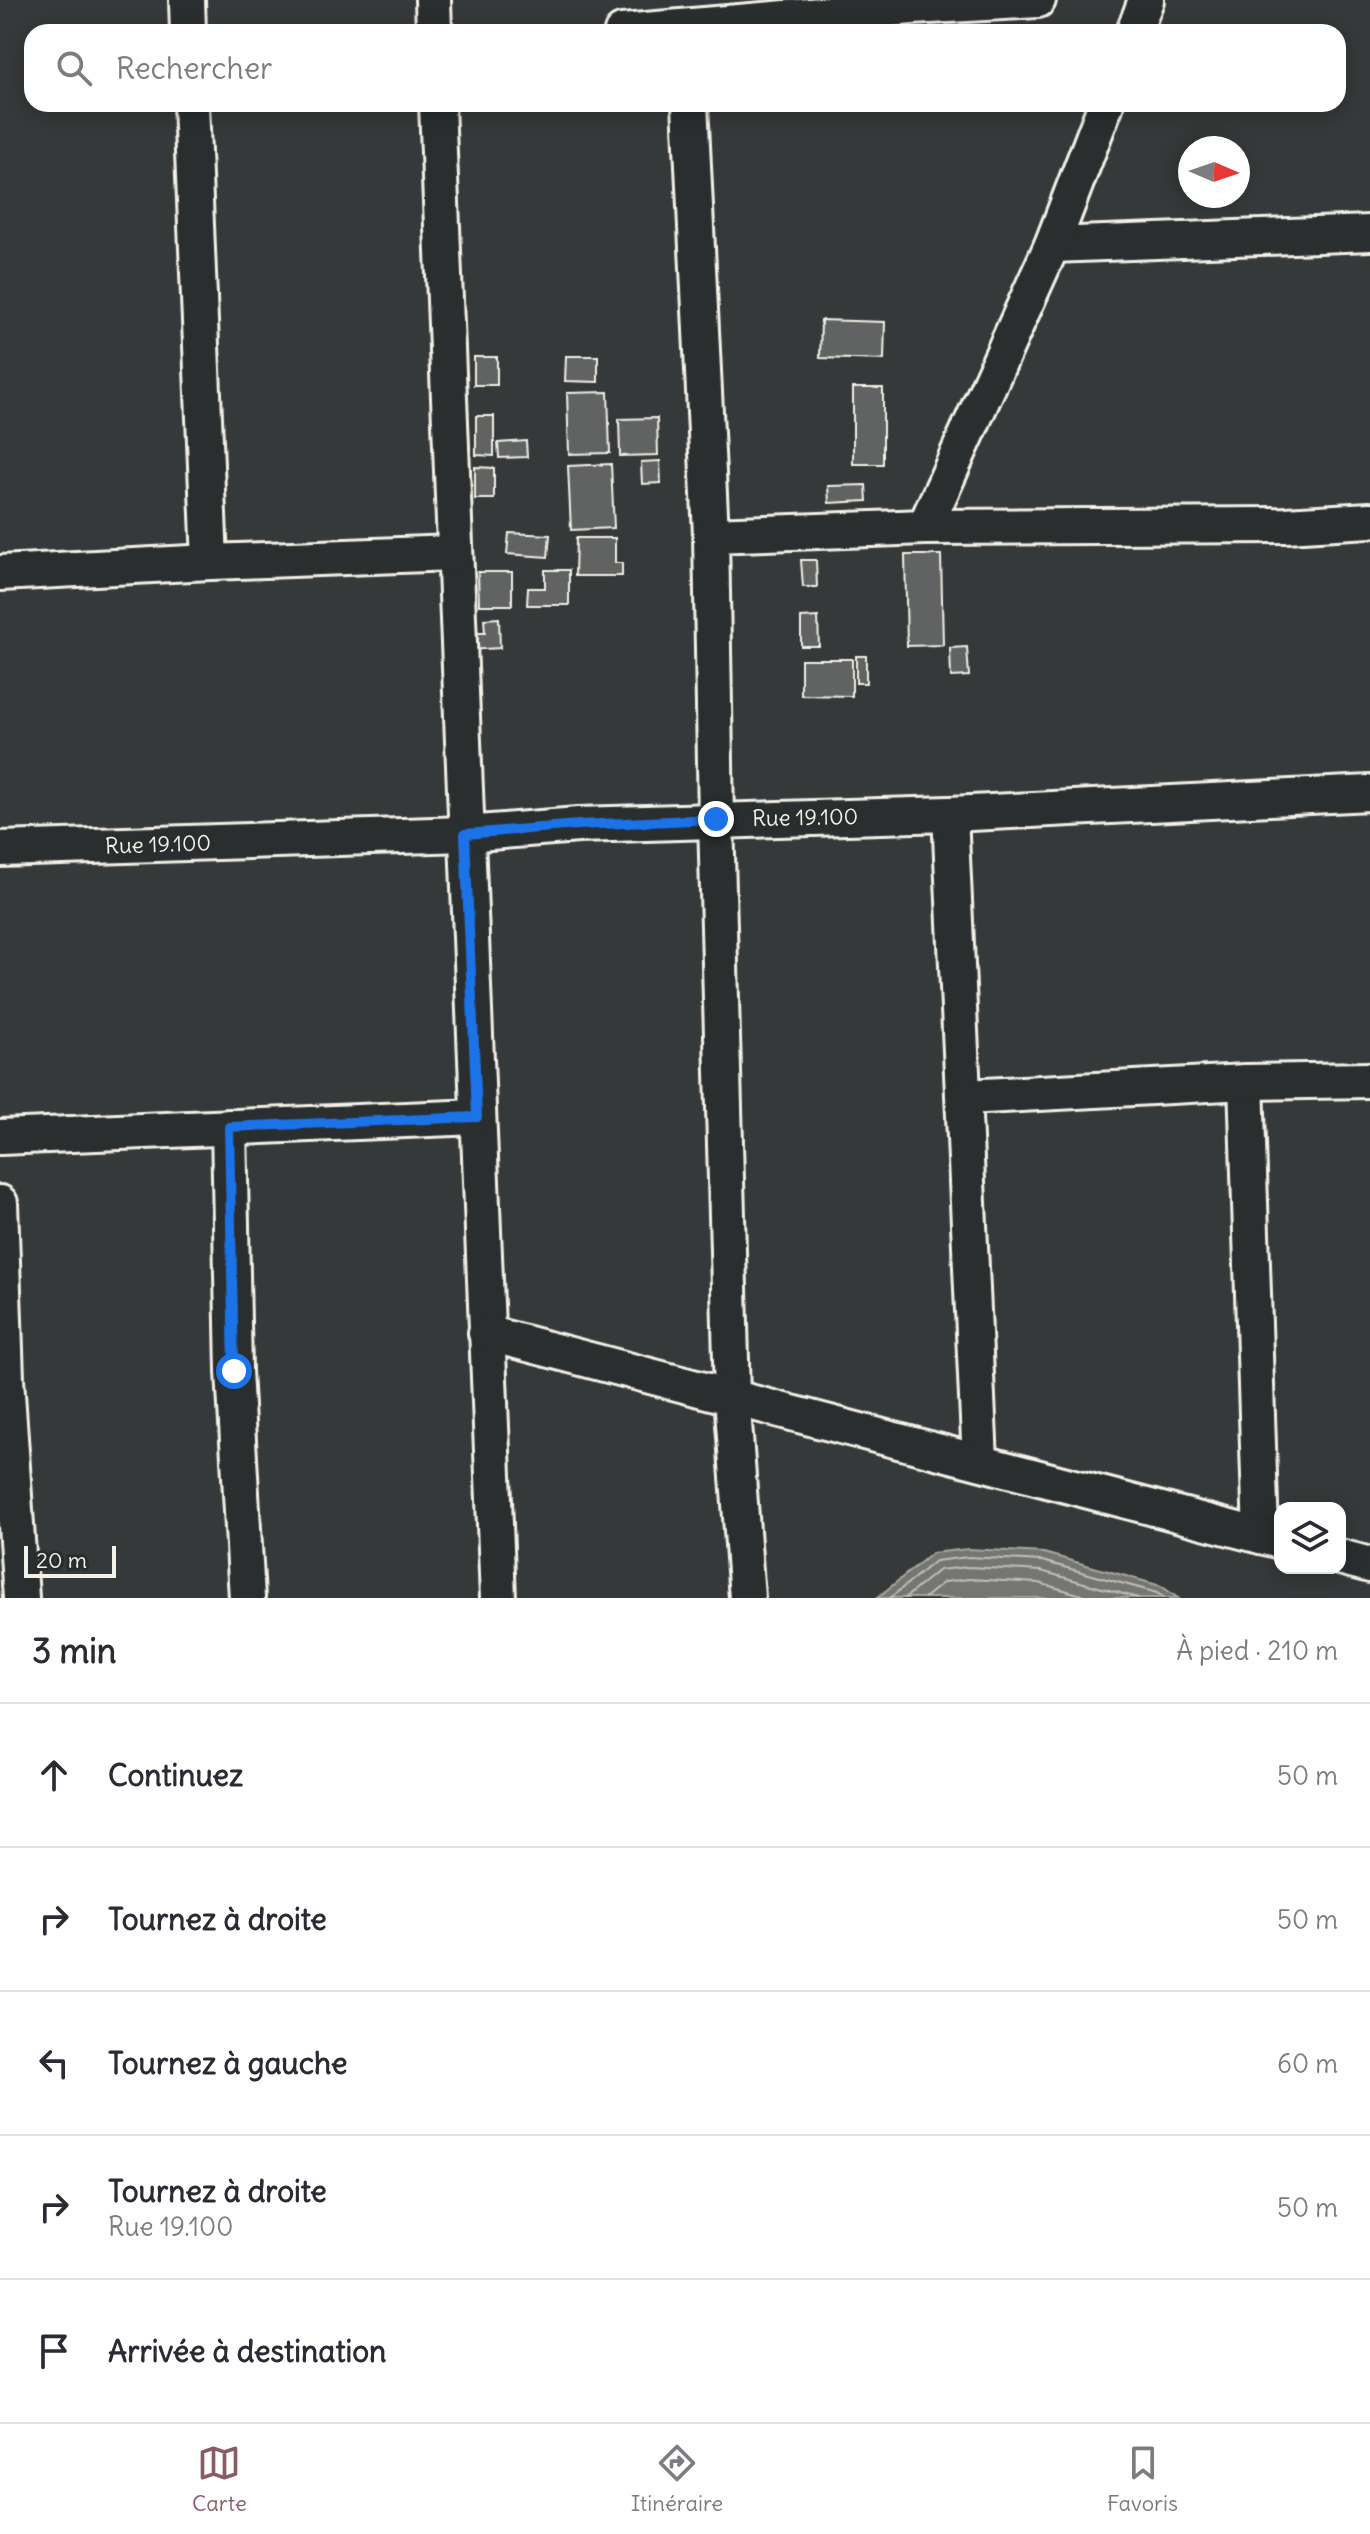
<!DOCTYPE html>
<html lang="fr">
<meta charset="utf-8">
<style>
:root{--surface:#fff;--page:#f7f7f7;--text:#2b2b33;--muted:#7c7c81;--line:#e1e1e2;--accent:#8a5d65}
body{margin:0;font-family:Delius,sans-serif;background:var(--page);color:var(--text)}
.controls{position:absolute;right:24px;bottom:24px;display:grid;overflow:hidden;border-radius:16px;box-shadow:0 4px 20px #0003}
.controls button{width:72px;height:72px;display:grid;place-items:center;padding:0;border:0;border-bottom:2px solid var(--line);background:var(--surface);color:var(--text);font:40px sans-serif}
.compass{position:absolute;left:1178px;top:136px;width:72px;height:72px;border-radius:50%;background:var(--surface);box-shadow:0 4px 20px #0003;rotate:92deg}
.scale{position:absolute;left:24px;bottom:20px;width:92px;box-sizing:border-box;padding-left:8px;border:4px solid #f4f1e8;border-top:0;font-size:22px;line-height:28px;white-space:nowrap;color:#f4f1e8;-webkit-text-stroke:6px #2a2d2e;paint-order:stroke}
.stop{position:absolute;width:24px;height:24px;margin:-18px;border:6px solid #1a73e8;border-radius:50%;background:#fff}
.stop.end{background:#1a73e8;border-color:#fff;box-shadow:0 2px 8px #0008}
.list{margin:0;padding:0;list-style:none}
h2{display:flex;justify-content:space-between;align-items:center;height:104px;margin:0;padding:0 32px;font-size:34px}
h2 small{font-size:26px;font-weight:400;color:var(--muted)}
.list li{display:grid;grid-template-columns:52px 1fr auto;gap:24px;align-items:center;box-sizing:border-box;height:144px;padding:0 32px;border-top:2px solid var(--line)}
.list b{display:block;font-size:30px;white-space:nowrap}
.list p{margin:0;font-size:26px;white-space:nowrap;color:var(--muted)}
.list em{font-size:26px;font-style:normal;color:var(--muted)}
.icon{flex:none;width:44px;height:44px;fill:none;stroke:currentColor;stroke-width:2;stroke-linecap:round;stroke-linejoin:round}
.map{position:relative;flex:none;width:1370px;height:1598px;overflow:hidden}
.search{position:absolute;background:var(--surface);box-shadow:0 4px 20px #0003;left:24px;right:24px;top:24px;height:88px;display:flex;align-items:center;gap:20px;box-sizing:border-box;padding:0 28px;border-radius:24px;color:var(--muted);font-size:30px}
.sheet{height:824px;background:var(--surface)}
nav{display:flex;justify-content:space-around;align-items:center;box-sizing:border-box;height:112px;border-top:2px solid var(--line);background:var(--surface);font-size:22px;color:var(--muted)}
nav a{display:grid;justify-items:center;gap:4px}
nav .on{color:var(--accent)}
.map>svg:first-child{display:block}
.water{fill:#757572;stroke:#a8a7a1;stroke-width:2}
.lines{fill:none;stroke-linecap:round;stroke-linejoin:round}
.shore{stroke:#c1bfb9;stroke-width:2}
.building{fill:#616362;stroke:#f4f1e8;stroke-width:2}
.minor-casing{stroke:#f4f1e8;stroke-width:40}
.minor{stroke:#2a2d2e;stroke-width:34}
.route{stroke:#1a73e8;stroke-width:10}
.labels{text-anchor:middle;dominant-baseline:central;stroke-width:8;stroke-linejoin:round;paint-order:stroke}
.street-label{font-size:22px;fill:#f4f1e8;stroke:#2a2d2e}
</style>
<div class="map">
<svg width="1370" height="1598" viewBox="0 0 1370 1598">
<rect width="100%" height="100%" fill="#363939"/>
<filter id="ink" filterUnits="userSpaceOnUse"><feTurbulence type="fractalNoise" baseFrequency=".0125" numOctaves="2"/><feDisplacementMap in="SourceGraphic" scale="16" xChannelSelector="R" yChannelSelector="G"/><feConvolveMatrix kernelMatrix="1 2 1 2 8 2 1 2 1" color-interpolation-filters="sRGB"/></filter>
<g filter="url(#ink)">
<path class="water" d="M968,1549L1044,1553L1161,1586L1178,1598H877L932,1553Z"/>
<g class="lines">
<g class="shore">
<path d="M890,1598L935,1561L968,1557L1042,1561L1157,1593L1165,1598"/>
<path d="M905,1598L939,1570L969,1567L1041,1571L1138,1598"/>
<path d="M924,1598L944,1582L969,1579L1039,1583L1093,1598"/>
</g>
</g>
<g class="building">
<path d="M821,320L885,322L884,360L820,358Z"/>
<path d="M566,356H598V382L565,381Z"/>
<rect x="474" y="357" width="23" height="28"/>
<rect x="853" y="388" width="30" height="76"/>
<path d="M608,392L610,453L569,454L567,393Z"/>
<path d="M476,416H494V456L476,455Z"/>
<path d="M657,418L658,455L620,456L619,419Z"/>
<path d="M526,441L527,457L499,458L498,443Z"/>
<path d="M660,461L661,483L642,484L641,462Z"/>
<path d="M611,464L614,528L571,530L568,466Z"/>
<path d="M475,467L494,468V499H475Z"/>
<path d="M866,485L867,501L829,503L828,486Z"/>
<path d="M509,533L550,535L548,557L507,554Z"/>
<path d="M576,538H615V563H622V576H575Z"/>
<path d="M905,555H941L943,645L907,646Z"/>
<path d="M801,560H816L817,587H803Z"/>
<path d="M545,570H569V605H527L528,588H545Z"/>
<path d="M478,572H512V605H479Z"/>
<path d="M818,617L819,646H801V618Z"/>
<path d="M499,618L500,648L468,650L467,633H485L484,619Z"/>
<path d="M967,647L969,676L951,677L950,648Z"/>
<rect x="856" y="656" width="10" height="27"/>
<path d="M801,659H852V696L801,695Z"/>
</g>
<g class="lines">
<defs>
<g id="minor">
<path d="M187,0L188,32"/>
<path d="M433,0L434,32"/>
<path d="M622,32L912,7L1038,0"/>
<path d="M1134,32L1146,0"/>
<path d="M191,104L210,562"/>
<path d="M437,104L498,1598"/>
<path d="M690,104L711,535L716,819L732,1396L747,1598"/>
<path d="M1052,245L1370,233"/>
<path d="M925,527L1052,245L1106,104"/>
<path d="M711,535L925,527L1285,525L1370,520"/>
<path d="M0,573L210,562L454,553"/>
<path d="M950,814L980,1462"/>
<path d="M0,849L465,834L578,825L950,814L1370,793"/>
<path d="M1246,1082L1261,1536"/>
<path d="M965,1097L1246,1082L1370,1080"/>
<path d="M229,1127L234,1371L247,1598"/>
<path d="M0,1137L477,1117"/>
<path d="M0,1203L6,1379L21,1598"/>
<path d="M486,1333L1280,1541"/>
<path d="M1340,1557L1370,1565"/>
</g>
</defs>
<use href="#minor" class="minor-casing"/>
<use href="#minor" class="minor"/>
</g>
</g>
<g class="lines" filter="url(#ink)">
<path class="route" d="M234,1371L229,1127L477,1117L465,834L578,825L716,819"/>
</g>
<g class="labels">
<g class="street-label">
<text transform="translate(805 817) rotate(-1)">Rue 19.100</text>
<text transform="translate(158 844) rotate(-2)">Rue 19.100</text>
</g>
</g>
</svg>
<div class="controls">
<button><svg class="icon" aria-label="layers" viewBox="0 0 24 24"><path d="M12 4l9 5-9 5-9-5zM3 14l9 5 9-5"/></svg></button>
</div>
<svg class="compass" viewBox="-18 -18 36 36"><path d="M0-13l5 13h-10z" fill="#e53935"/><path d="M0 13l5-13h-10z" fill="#7c7c81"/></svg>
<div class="scale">20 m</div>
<div class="stop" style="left:234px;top:1371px"></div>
<div class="stop end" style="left:716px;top:819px"></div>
<div class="search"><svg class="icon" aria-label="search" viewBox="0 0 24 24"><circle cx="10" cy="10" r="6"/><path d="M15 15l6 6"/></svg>Rechercher</div>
</div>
<section class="sheet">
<h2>3 min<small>À pied · 210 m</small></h2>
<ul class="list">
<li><svg class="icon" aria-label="ahead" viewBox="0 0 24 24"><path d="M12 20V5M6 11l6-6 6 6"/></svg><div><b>Continuez</b></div><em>50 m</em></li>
<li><svg class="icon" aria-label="right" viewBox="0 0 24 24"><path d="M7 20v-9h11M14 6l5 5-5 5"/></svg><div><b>Tournez à droite</b></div><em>50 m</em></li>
<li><svg class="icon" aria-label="left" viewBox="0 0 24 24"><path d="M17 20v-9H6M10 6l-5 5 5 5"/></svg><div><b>Tournez à gauche</b></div><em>60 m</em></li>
<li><svg class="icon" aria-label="right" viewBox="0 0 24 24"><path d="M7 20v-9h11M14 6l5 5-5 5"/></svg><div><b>Tournez à droite</b><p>Rue 19.100</p></div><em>50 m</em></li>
<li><svg class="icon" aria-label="arrive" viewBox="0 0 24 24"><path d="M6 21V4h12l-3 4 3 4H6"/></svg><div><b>Arrivée à destination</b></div></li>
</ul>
</section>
<nav>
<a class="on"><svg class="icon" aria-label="map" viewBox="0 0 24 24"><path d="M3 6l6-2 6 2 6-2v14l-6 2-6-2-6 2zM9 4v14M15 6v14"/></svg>Carte</a>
<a><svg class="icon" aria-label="directions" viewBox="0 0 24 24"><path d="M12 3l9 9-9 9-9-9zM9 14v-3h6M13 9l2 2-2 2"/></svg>Itinéraire</a>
<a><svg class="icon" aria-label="saved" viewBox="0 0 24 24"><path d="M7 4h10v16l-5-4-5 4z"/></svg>Favoris</a>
</nav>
